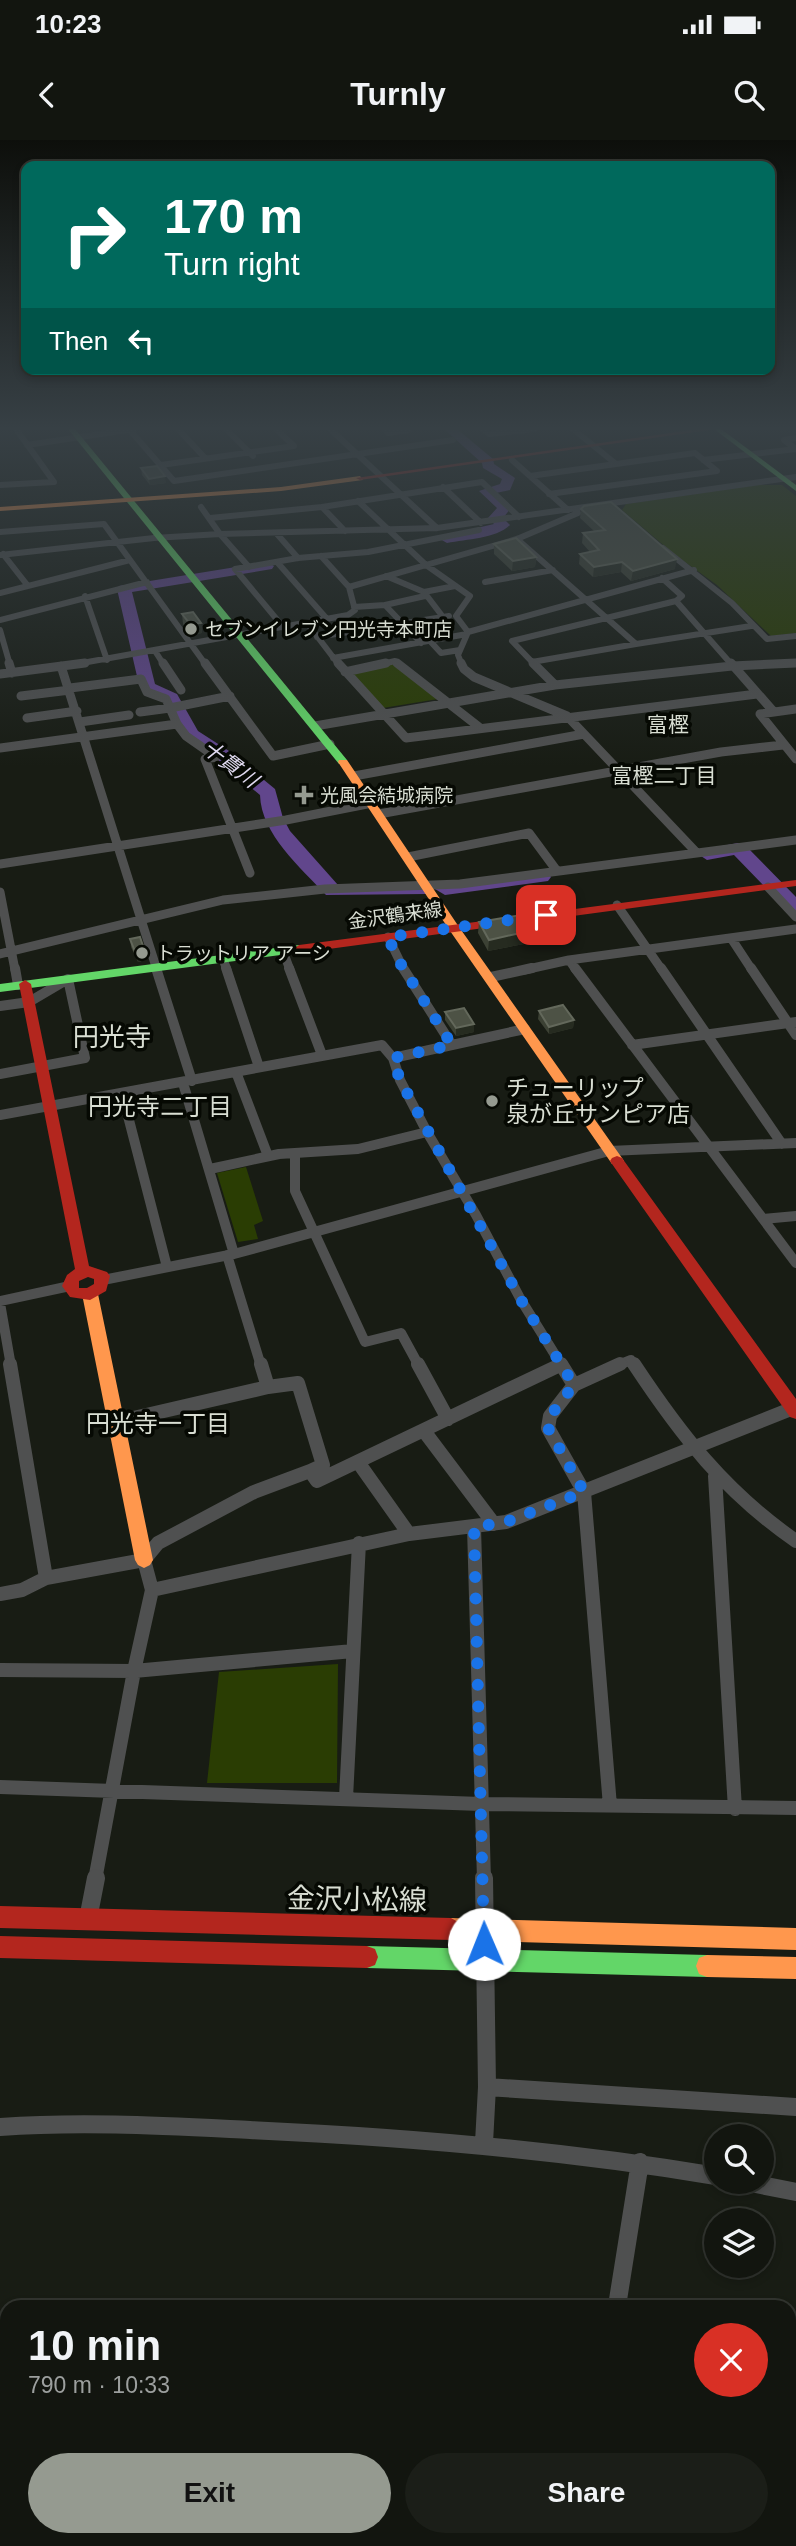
<!DOCTYPE html>
<meta charset="utf-8">
<style>
:root{--surface:#12150f;--page:#1b1e18;--text:#f1f3f6;--muted:#9c9f9e;--line:#31342f;--accent:#959a90}
body{margin:0;font-family:Arial,"Noto Sans JP",sans-serif;background:var(--page);color:var(--text);height:100vh;display:flex;flex-direction:column;font-size:26px;white-space:nowrap}
*{box-sizing:border-box;margin:0}
p{font-size:23px;color:var(--muted)}
.icon{flex:none;width:38px;height:38px;fill:none;stroke:currentColor;stroke-width:2;stroke-linecap:round;stroke-linejoin:round}
.map{position:relative;flex:1;overflow:hidden}
.panel{position:absolute;left:0px;top:2160px;width:796px;height:247px;display:flex;flex-direction:column;background:var(--surface);border-radius:21px 21px 0 0;box-shadow:0 4px 10px #0003,0 0 0 2px var(--line)}
.panel>*{flex:none}
.hud{position:absolute;left:21px;top:21px;width:754px;height:214px;border-radius:14px;box-shadow:0 4px 10px #0003,0 0 0 2px var(--line);background:#00695c;color:#fff;overflow:hidden}
.fabs{position:absolute;left:704px;top:1984px;display:grid;gap:14px}
.fabs a{display:grid;place-items:center;width:70px;height:70px;border-radius:50%;background:var(--surface);box-shadow:0 4px 10px #0003,0 0 0 2px var(--line);font-size:35px}
.pin{position:absolute;display:grid;place-items:center;width:60px;height:60px;color:#fff;margin:-30px;border-radius:14px;box-shadow:0 4px 10px #0006}
.me{position:absolute;width:77px;margin:-38px;rotate:359deg;stroke-linejoin:round;filter:drop-shadow(0 0 5px #0008)}
.turn{display:flex;align-items:center;gap:24px;height:147px;padding:0 28px;font-size:32px}
.turn .icon{width:91px;height:91px;stroke-width:2.5}
.turn b{display:block;font-size:49px;line-height:60px}
.then{display:flex;align-items:center;height:66px;padding:0 28px;background:#0003;gap:14px;font-size:26px}
.round{display:grid;place-items:center;flex:none;width:74px;height:74px;border-radius:37px;background:var(--page)}
.overview{display:flex;align-items:center;justify-content:space-between;height:119px;padding:0 28px}
h1{font-size:42px;font-weight:700;line-height:52px}
.cta{display:flex;gap:14px;margin-top:auto;padding:14px 28px}
.cta a{flex:1;height:80px;border-radius:42px;background:var(--accent);color:#111;font-size:28px;font-weight:700;line-height:80px;text-align:center}
.cta a+a{background:var(--page);color:var(--text)}
.status{display:flex;justify-content:space-between;align-items:center;height:49px;padding:0 35px;background:var(--surface);direction:ltr}
.status svg{height:19px;fill:currentColor}
header{display:flex;justify-content:space-between;align-items:center;height:91px;padding:0 28px;background:var(--surface);font-size:32px;font-weight:700}
.map>svg:first-child{display:block}
.green{fill:#2a3d03}
.lines{fill:none;stroke-linecap:round;stroke-linejoin:round}
.river{fill:#61468c;fill-rule:evenodd}
.street-far4{stroke:#4f5050;stroke-width:6}
.street-far3{stroke:#4f5050;stroke-width:9}
.street-far2{stroke:#4f5050;stroke-width:10}
.street-far1{stroke:#4f5050;stroke-width:14}
.street{stroke:#4f5050;stroke-width:18}
.fast{fill:#63d668;fill-rule:evenodd}
.slow{fill:#ff974d;fill-rule:evenodd}
.jam{fill:#b3261e;fill-rule:evenodd}
.wall{fill:#3c4134}
.shaded-wall{fill:#262b20}
.building{fill:#4d5245;stroke:#63685b;stroke-width:2}
.route{stroke:#1a73e8;stroke-width:12;stroke-dasharray:0 21.6}
.poi-dot{fill:#959a90;stroke:#060903;stroke-width:2.5}
.labels{text-anchor:middle;stroke-width:7;stroke-linejoin:round;paint-order:stroke}
.far-poi-label{font-size:19px;fill:#d9ded3;stroke:#060903;text-anchor:start}
.far-street-label{font-size:19px;fill:#d9ded3;stroke:#060903}
.far-quarter-label{font-size:21px;fill:#d9ded3;stroke:#060903}
.far-water-label{font-size:21px;font-style:italic;fill:#dfd9ef;stroke:#060903}
.far-neighbourhood-label{font-size:21px;fill:#d9ded3;stroke:#060903}
.poi-label{font-size:23px;fill:#d9ded3;stroke:#060903;text-anchor:start}
.neighbourhood-label{font-size:24px;fill:#d9ded3;stroke:#060903}
.quarter-label{font-size:26px;fill:#d9ded3;stroke:#060903}
.near-street-label{font-size:28px;fill:#d9ded3;stroke:#060903}
</style>
<div class="status"><b>10:23</b><svg viewBox="0 0 49 12"><path d="M0 12V9h3v3zM5 12V6h3v6zM10 12V3h3v9zM15 12V0h3v12zM26 1h20v11H26zM47 4h2v5h-2z"/></svg></div>
<header><svg class="icon" aria-label="back" viewBox="0 0 24 24"><path d="M15 5l-7 7 7 7"/></svg>Turnly<svg class="icon" aria-label="search" viewBox="0 0 24 24"><circle cx="10" cy="10" r="6"/><path d="M15 15l6 6"/></svg></header>
<div class="map">
<svg width="796" height="2406" viewBox="0 0 796 2406">
<rect width="100%" height="100%" fill="#181c14"/>
<path class="green" d="M757 345H782L796 356V493L771 496 717 445 674 414 622 370 626 364Z
M394 523 438 559 383 568 352 533Z
M246 1027 263 1081 254 1085 258 1099 238 1102 217 1033Z
M338 1524 337 1643H207L219 1532Z"/>
<g class="lines">
<path class="river" d="M444 289H457L493 319 494 324 515 338 510 350 496 353 511 368 503 378 510 385C495 399 467 399 447 403L440 399 442 396 494 384 488 378 497 368 479 351 500 344 502 339 483 328 482 323Z
M267 422 274 426 272 429 132 452 155 544 177 554 198 591 229 611 275 649 283 678 290 691 338 745 419 744 426 746 429 750 426 754 326 755C301 728 261 694 260 655L217 619 185 598 165 560 145 553 139 545 117 449 119 446Z
M738 703 745 705 796 757V774L789 772 734 715 707 720 698 714 700 710Z
M541 731 548 733 551 737 548 741 445 755 435 749 445 743Z"/>
<path class="street-far4" d="M129 289 174 341 453 300
M178 289 205 318
M226 289 253 316
M330 289 437 388
M384 289 388 293 409 290
M483 289 489 294 535 289
M796 298 784 300 796 309
M27 305 134 289
M512 320 568 370
M703 320 796 309
M161 325 294 306 276 289
M530 336 616 324
M0 345 54 342 16 289
M443 347 481 383
M549 354 717 331 695 313 616 324 573 289
M358 361 426 425 470 456 456 476 468 492
M201 367 220 394 437 388 796 337
M210 378 322 367
M345 391 322 367 482 342 519 377
M0 392 104 384 206 525
M277 394 298 418
M517 399 636 504 751 486
M663 408 732 463 767 499 796 496
M3 414 28 446
M0 415 154 398 220 394 249 427
M277 422 327 479
M386 436 424 452 443 477 449 476
M662 438 682 456 676 461 732 525
M485 442 553 430
M349 447 517 399 578 373
M424 452 455 446
M0 453 130 420
M85 456 107 520
M385 465 425 456
M354 467 385 465 421 503
M0 480 147 442
M307 483 339 525
M284 488 235 429 298 418 368 412 479 390
M0 490 10 525
M317 497 443 477
M430 501 441 513 460 510
M155 511 164 525
M333 518 467 494
M532 522 636 504
M71 525 348 475 355 470 349 447 321 416
M378 525 395 521 400 525
M462 525 458 515 468 492 694 430
M535 525 512 501 676 461
M780 525 796 523"/>
<path class="street-far3" d="M9 523 12 533
M163 523 181 550
M205 523 273 616 330 604
M338 523 406 598 757 554
M397 523 479 587
M461 523 464 529 474 537 567 576 696 712
M533 523 555 545
M731 523 773 571
M61 526 157 830
M345 532 386 523
M0 534 85 523
M70 548 141 539 147 552 166 559 170 568 140 572
M21 556 70 550
M796 569 760 574 796 619
M27 578 77 571
M80 582 129 575
M177 584 186 596 216 617 205 619 250 733
M315 586 555 545 732 526 796 523
M0 608 177 584 170 568 230 556
M354 636 584 594
M379 674 721 612 783 605
M408 717 529 693 557 731
M0 724 286 680 372 663
M768 747 796 777
M0 752 15 830
M617 765 662 830
M388 797 404 830
M731 798 752 830
M283 811 290 830
M0 814 223 760 325 749 460 744 796 700
M223 819 227 830
M569 820 576 830
M524 830 569 820 796 789"/>
<path class="street-far2" d="M15 828 18 845
M156 828 192 941
M226 828 259 927
M289 828 322 915
M575 828 796 1123
M661 828 782 1004
M751 828 796 895
M491 837 532 828
M0 866 29 862 68 839 85 918 0 934
M452 905 525 889
M632 905 796 882
M393 918 452 905 403 828
M236 932 268 1016
M183 943 234 1114
M122 953 167 1127
M0 975 382 905 393 918 400 940 427 992 476 1075 521 1160 562 1226
M295 1013V1051L365 1202 401 1193 419 1226
M210 1029 279 1014 358 1009 427 992
M763 1079 796 1076
M227 1115 261 1226
M103 1140 234 1114 609 1011 796 1003
M0 1161 70 1146
M0 1163 11 1226
M616 1226 631 1220 635 1226"/>
<path class="street-far1" d="M261 1224 268 1247 298 1243 323 1325 310 1331
M418 1224 448 1279
M561 1224 574 1245 620 1224
M634 1224C681 1295 725 1352 796 1401
M574 1245 550 1276 548 1288 584 1352 610 1666
M116 1282 268 1247
M424 1291 494 1384
M358 1322 409 1394
M715 1336 735 1669
M474 1387 484 1740
M144 1420 152 1450
M46 1438 144 1420 158 1403 254 1352 310 1331 317 1341 560 1225
M0 1454 22 1450 46 1438 10 1224
M0 1530 134 1531 152 1450 409 1394 506 1382 796 1267
M0 1647 481 1664 796 1668
M346 1658 359 1403
M95 1740 134 1531 353 1511"/>
<path class="street" d="M484 1738 487 1947 484 2003
M88 1779 96 1738
M487 1947 796 1967
M0 1987C83 1981 167 1986 250 1990 407 1997 561 2010 716 2036
M746 2042 796 2052
M617 2166 640 2022
M0 2267 7 2270
M0 2395 17 2406
M333 2399 349 2406
M568 2406 569 2399"/>
<path class="fast" d="M68 289H75L347 620V624H339Z
M714 289H721L796 345V351Z
M299 805 303 806V812L0 852V844Z
M367 1806 707 1815 715 1818 718 1826 715 1834 707 1837 367 1828 359 1825 356 1817 359 1809Z"/>
<path class="slow" d="M360 336 363 340 281 351 0 371V367L281 347Z
M339 620H347L459 787 622 1018 624 1021 622 1024H612L448 788 338 622Z
M90 1148 98 1154 153 1420 150 1425 144 1428 138 1425 135 1420 82 1154Z
M451 1778 796 1788V1810L451 1800 444 1796 440 1789 444 1782Z
M707 1815 796 1817V1839L707 1837 699 1834 696 1826 699 1818Z"/>
<path class="jam" d="M698 289H716L360 340 356 338Z
M796 740V746L299 813 293 809 299 805Z
M25 840 31 844 89 1126 107 1132 110 1136 106 1151 90 1160 70 1157 62 1146 67 1135 75 1129 19 844ZM88 1137 94 1139V1144L87 1148H79V1141Z
M617 1016 622 1018 796 1259V1279L790 1277 612 1024 610 1021 612 1018Z
M0 1766 451 1778 458 1782 462 1789 458 1796 451 1800 0 1788Z
M0 1796 367 1806 375 1809 378 1817 375 1825 367 1828 0 1818Z"/>
</g>
<path class="wall" d="M141 328 166 343 150 345 142 335Z
M581 369 675 429 631 441 621 432 593 437 579 424 580 414 590 412 582 403 583 393 594 391 580 378Z
M494 404 536 417 535 427 512 431 494 414Z
M182 474 201 483 202 493 191 495 183 484Z
M479 782 529 789 528 801H525L524 804 488 811 478 793Z
M130 799 146 820 138 822 131 807Z
M539 871 574 880 573 888 549 894 538 879Z
M445 872 474 892 456 896 445 880Z"/>
<path class="shaded-wall" d="M165 336 166 343 150 345 149 339Z
M536 417 535 427 512 431 513 421Z
M677 419 675 429 631 441 633 431Z
M622 422 621 432 593 437 594 427Z
M201 483 202 493 191 495 190 484Z
M529 789 528 801H525L524 804 488 811 489 800Z
M145 812 146 820 138 822 136 814Z
M574 880 573 888 549 894V887Z
M474 884V892L456 896V888Z"/>
<path class="building" d="M157 326 165 336 149 339 141 328Z
M611 362 677 419 633 431 622 422 594 427 580 414 599 410 583 393 605 390 581 369 584 366Z
M516 398 536 417 513 421 494 404Z
M193 472 201 483 190 484 182 474Z
M521 775 529 789 524 790 525 792 489 800 479 782Z
M140 797 145 812 136 814 130 799Z
M563 865 574 880 549 887 539 871Z
M464 868 474 884 456 888 445 872Z"/>
<linearGradient id="sky" x2="0" y2="1"><stop stop-color="#0d0f0b"/><stop offset="0.46" stop-color="#374045"/><stop offset="1" stop-color="#374045" stop-opacity="0"/></linearGradient>
<rect width="796" height="626" fill="url(#sky)"/>
<g class="lines">
<path class="route" d="M484 1804 474 1387 506 1382 584 1352 548 1288 550 1276 574 1245 521 1160 400 940 393 918 452 905 397 818 388 797 546 775"/>
</g>
<g class="poi-dot">
<circle cx="191" cy="489" r="7"/>
<path d="M300.5 644.5h7v7h7v7h-7v7h-7v-7h-7v-7h7z"/>
<circle cx="142" cy="813" r="7"/>
<circle cx="492" cy="961" r="7"/>
</g>
<g class="labels">
<g class="far-poi-label">
<text x="205" y="496">セブンイレブン円光寺本町店</text>
<text x="320" y="662">光風会結城病院</text>
<text x="156" y="820">トラットリア アーシ</text>
</g>
<g class="far-street-label">
<text transform="translate(395 775) rotate(-8)" y="7">金沢鶴来線</text>
</g>
<g class="far-quarter-label">
<text x="668" y="592">富樫</text>
</g>
<g class="far-water-label">
<text transform="translate(230 624) rotate(37)" y="7">十貫川</text>
</g>
<g class="far-neighbourhood-label">
<text x="664" y="643">富樫二丁目</text>
</g>
<g class="poi-label">
<text x="506" y="956">チューリップ<tspan x="506" dy="26">泉が丘サンピア店</tspan></text>
</g>
<g class="neighbourhood-label">
<text x="160" y="975">円光寺二丁目</text>
<text x="158" y="1292">円光寺一丁目</text>
</g>
<g class="quarter-label">
<text x="112" y="906">円光寺</text>
</g>
<g class="near-street-label">
<text transform="translate(357 1759) rotate(1)" y="10">金沢小松線</text>
</g>
</g>
</svg>
<div class="fabs">
<a><svg class="icon" aria-label="search" viewBox="0 0 24 24"><circle cx="10" cy="10" r="6"/><path d="M15 15l6 6"/></svg></a>
<a><svg class="icon" aria-label="layers" viewBox="0 0 24 24"><path d="M12 4l9 5-9 5-9-5zM3 14l9 5 9-5"/></svg></a>
</div>
<div class="pin" style="left:546px;top:775px;background:#d93025"><svg class="icon" aria-label="arrive" viewBox="0 0 24 24"><path d="M6 21V4h12l-3 4 3 4H6"/></svg></div>
<svg class="me" style="left:484px;top:1804px" viewBox="-20 -20 40 40"><circle r="19" fill="#fff"/><path d="M0-13L10 11 0 6-10 11z" fill="#1a73e8"/></svg>
<div class="hud">
<div class="turn"><svg class="icon" aria-label="right" viewBox="0 0 24 24"><path d="M7 20v-9h11M14 6l5 5-5 5"/></svg><div><b>170 m</b>Turn right</div></div>
<div class="then">Then<svg class="icon" aria-label="left" viewBox="0 0 24 24"><path d="M17 20v-9H6M10 6l-5 5 5 5"/></svg></div>
</div>
<section class="panel">
<div class="overview"><div><h1>10 min</h1><p>790 m · 10:33</p></div><a class="round" style="background:#d93025;color:#fff"><svg class="icon" aria-label="close" viewBox="0 0 24 24"><path d="M6 6l12 12M18 6L6 18"/></svg></a></div>
<div class="cta"><a>Exit</a><a>Share</a></div>
</section>
</div>
